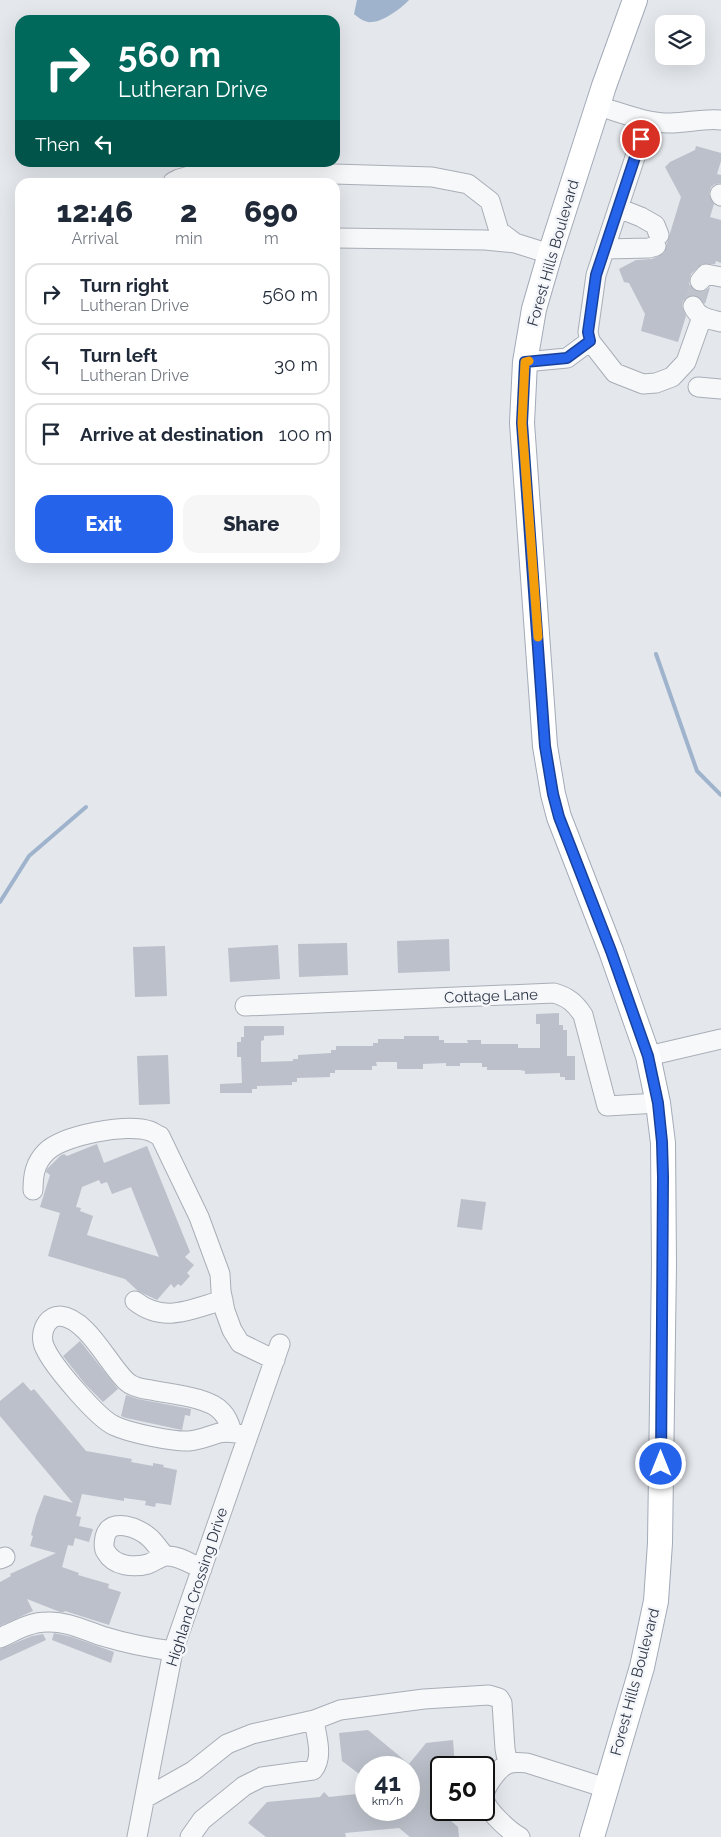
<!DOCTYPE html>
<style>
:root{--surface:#fff;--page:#f6f6f7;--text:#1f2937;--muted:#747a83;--line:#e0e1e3;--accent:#2563eb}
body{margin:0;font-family:Raleway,sans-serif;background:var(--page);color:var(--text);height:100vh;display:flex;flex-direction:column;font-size:19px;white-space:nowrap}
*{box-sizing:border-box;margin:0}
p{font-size:16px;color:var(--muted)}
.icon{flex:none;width:28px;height:28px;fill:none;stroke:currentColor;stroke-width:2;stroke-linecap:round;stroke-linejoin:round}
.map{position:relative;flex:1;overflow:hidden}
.side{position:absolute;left:15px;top:178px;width:325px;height:385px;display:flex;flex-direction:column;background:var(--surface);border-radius:15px;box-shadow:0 5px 20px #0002}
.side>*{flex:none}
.banner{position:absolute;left:15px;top:15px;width:325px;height:152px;border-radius:15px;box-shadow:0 5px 20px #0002;background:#00695c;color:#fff;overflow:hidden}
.controls{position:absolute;left:655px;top:15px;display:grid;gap:10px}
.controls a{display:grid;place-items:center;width:50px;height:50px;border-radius:10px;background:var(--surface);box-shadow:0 5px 20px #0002;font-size:25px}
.speed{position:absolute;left:355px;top:1756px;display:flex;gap:10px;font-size:25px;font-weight:700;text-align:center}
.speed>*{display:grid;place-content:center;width:65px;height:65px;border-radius:50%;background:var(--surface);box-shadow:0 5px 20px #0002;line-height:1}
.speed small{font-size:12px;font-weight:400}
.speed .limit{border:2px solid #111;border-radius:8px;background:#fff;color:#111}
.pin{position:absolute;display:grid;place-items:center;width:42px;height:42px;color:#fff;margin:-21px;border:2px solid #fff;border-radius:50%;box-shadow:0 1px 5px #0007}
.me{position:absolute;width:55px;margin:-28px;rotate:0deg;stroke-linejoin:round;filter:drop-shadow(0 0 4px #0008)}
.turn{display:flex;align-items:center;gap:18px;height:105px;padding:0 20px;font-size:22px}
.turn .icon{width:65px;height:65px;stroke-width:2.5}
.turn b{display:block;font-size:35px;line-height:42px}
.then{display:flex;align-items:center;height:48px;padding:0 20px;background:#0003;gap:10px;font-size:19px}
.eta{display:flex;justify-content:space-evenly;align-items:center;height:85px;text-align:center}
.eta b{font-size:30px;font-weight:800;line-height:35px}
.cta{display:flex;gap:10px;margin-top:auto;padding:10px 20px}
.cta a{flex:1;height:58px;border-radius:15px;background:var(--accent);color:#fff;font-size:20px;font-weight:800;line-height:58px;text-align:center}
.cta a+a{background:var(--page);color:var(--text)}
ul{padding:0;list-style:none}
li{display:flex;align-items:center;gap:15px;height:62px;margin:0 10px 8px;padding:0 10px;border:2px solid var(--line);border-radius:15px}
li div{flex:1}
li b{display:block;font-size:19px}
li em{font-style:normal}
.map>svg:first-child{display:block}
.water{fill:#9fb4cc}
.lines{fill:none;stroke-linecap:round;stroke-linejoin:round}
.stream{stroke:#9fb4cc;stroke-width:4}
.building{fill:#bbc0ca;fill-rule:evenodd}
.minor-tunnel{stroke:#bfc3cb;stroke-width:19;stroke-dasharray:19 9;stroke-linecap:butt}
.minor-casing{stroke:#a9aeb7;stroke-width:21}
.major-casing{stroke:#a3abb8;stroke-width:26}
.minor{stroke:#f7f8fa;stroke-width:19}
.major{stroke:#fff;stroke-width:24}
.route-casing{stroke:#184099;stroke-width:12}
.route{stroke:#2563eb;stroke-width:9}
.slow{stroke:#f59e0b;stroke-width:9}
.labels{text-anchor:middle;stroke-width:5;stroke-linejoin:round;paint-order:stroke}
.street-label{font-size:15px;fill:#2b3445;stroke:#f4f6f9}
</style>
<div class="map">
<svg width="721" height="1837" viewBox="0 0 721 1837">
<rect width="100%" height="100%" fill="#e4e7ec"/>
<path class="water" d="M357 0H409C402 8 382 22 372 22 365 23 359 18 354 14Z"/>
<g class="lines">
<path class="stream" d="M656 654 697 771 721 795
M0 902 29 856 86 807"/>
</g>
<path class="building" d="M696 146 721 153V161L717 174 721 175V183L715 184 711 187 709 194 714 204 710 217 721 220V263L716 261 715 264H702L691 274 689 284 693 290 703 292 710 287 705 304 699 297 694 295 687 296 683 301 682 306 686 316 678 342 641 331 645 314 629 283 624 282 619 269 636 260 652 259 664 253 681 197 665 167 670 162 695 150Z
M449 939 450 971 398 973 397 941Z
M347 943 348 975 299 977 298 944Z
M278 945 280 979 230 982 228 948Z
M165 946 167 996 135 997 133 947Z
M559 1013V1025H563V1030H567V1056H575V1080H565V1077H560V1073L525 1074V1071L520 1070H487V1067H482V1063H460V1066H446V1063L423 1064V1069H397V1062H376L377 1066H372V1070H335V1073H330V1077L297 1078V1082H292V1085L257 1086V1089H252V1093H220V1084L242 1083 241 1057H237V1042H241V1037H244V1026H284V1035L264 1036V1040L261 1041V1062L293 1061V1059H298V1055L331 1053V1050H336V1046H373V1043H378V1039H404V1036H439V1040H444V1043H468L467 1040H481V1044H518V1048H540V1024H536V1014Z
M168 1055 170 1104 139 1105 137 1056Z
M97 1144 104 1163 147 1146 190 1252 185 1257 194 1265 187 1273 190 1276 181 1286 178 1284 174 1288 171 1284 157 1300 138 1291 125 1279 48 1256 60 1213 40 1207 50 1175 46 1172 47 1169 60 1156 64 1154 67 1156ZM99 1180 101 1184 107 1182 112 1194 131 1187 159 1257 87 1235 93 1216 80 1211 81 1208 76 1207 82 1187Z
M461 1199 486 1202 482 1230 457 1227Z
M80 1341 118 1389 103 1402 85 1384 63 1356Z
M23 1382 31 1391 34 1389 86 1451 132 1459 131 1462 153 1466V1463L164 1465 163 1467 177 1470 171 1505 156 1503 155 1507 145 1505 146 1501 124 1498V1501L82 1494 76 1516 81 1517 79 1526 93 1529 89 1542 75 1538 73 1546 68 1545 62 1567 79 1573 78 1575 109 1584 108 1588 121 1592 109 1625 65 1611 64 1612H60L27 1599 33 1611 0 1626V1582L11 1576 10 1574 56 1553 30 1546 33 1536 31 1535 36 1516 44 1495 73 1503 0 1416V1401Z
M126 1395 138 1399 191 1409 190 1416 185 1415 182 1430 126 1418 121 1416Z
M54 1633 72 1637 114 1652 111 1663 52 1640Z
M43 1634 46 1640 0 1661V1649L32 1636Z
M368 1730 409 1764 426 1743 453 1740 455 1768H441V1784L435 1792 437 1809 458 1827 459 1837H410L399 1828 345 1833 346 1837H266L248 1823 267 1802 320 1797 324 1792 329 1797 366 1793V1810H409V1768H366V1779L342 1761 339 1733Z"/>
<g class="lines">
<path class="minor-tunnel" d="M693 306 700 281"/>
<defs>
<path id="minor" d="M598 106C622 113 645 123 670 123 687 123 704 118 721 120
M647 121 596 275 588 332 590 341 615 373 643 384 656 383 672 377 686 362 702 317
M173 182 179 179 200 173 334 174 432 177 468 184 490 201 499 231 515 243
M720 194 721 196
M618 208 641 217 655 225 659 235
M335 238 485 240 515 243 550 254
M605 249 649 248 656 246
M700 281 706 274 721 277
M693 306C698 318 709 319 721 322
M525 362 567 358 590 341
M698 387 721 389
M245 1006 554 993C568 997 575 1003 583 1015L607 1106 658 1103
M648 1056 721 1039
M33 1190C33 1175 35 1163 46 1152 63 1135 127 1123 150 1131 153 1132 157 1135 160 1136L199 1217 220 1274 221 1291 225 1311 232 1330 240 1343 275 1360
M135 1301C164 1324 191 1309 223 1300
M232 1432C230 1425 227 1417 222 1412 210 1397 169 1394 151 1390 142 1389 132 1387 126 1381 108 1364 87 1318 60 1316 55 1316 50 1319 47 1323 42 1330 41 1340 45 1348 53 1366 98 1419 115 1426 130 1433 174 1442 189 1441 200 1440 209 1436 219 1433 229 1431 238 1433 248 1436
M165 1556C160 1550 155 1543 150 1538 139 1528 110 1516 105 1537 104 1542 103 1548 106 1552 114 1566 133 1568 148 1564 154 1562 159 1557 166 1556 178 1555 191 1564 202 1569
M0 1559 5 1557
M0 1638C15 1631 30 1622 47 1622 66 1621 84 1630 102 1636 125 1643 149 1648 173 1651
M145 1798 193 1771 227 1744 252 1734 314 1720 340 1710 424 1699 489 1695 499 1698 502 1703 505 1749 508 1764
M137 1837 173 1651 280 1344
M190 1837 202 1820 244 1786 262 1777 313 1770C324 1757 316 1735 314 1720
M520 1837C509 1831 486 1810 484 1798 483 1788 499 1767 508 1764 514 1761 520 1763 527 1763L606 1788"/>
<path id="major" d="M592 1837 642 1667 656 1601 660 1543 664 1264 663 1143 658 1103 648 1056 611 951 559 817 553 794 545 746 522 423 525 362 534 309 550 254 604 86 635 0"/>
</defs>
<use href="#minor" class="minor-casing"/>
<use href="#major" class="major-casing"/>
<use href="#minor" class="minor"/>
<use href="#major" class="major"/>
</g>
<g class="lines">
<defs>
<path id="route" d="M641 139 596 275 588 332 590 341 567 358 525 362 522 423 545 746 553 794 559 817 611 951 648 1056 658 1103 662 1142 663 1177 661 1464"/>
</defs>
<use href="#route" class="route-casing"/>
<use href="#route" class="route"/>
<path class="slow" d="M529 361 525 362 522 423 538 637"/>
</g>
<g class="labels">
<g class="street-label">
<text transform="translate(553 253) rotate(-74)" y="5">Forest Hills Boulevard</text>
<text transform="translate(491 996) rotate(-2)" y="5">Cottage Lane</text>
<text transform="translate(197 1587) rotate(-72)" y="5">Highland Crossing Drive</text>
<text transform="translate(635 1682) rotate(-75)" y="5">Forest Hills Boulevard</text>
</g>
</g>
</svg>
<div class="controls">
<a><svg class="icon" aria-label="layers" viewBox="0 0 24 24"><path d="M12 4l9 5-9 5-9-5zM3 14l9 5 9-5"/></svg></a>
</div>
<div class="speed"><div>41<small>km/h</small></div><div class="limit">50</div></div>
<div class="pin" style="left:641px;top:139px;background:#d93025"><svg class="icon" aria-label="arrive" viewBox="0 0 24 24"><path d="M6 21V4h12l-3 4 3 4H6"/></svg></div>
<svg class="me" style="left:661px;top:1464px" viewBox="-20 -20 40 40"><circle r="17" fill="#2563eb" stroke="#fff" stroke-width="3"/><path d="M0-11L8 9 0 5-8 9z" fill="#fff"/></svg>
<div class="banner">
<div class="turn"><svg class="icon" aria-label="right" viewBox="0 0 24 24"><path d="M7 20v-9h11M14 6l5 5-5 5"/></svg><div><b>560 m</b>Lutheran Drive</div></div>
<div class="then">Then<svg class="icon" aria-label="left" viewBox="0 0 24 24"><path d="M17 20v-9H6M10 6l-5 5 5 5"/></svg></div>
</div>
<section class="side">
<div class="eta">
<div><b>12:46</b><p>Arrival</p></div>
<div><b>2</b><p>min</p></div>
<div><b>690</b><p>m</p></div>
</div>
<ul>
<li><svg class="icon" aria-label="right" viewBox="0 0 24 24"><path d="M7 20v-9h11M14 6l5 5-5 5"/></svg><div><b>Turn right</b><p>Lutheran Drive</p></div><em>560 m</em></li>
<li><svg class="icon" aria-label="left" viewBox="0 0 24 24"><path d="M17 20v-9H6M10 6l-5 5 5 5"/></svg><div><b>Turn left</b><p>Lutheran Drive</p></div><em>30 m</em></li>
<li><svg class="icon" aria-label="arrive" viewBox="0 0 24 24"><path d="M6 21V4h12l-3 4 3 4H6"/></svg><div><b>Arrive at destination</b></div><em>100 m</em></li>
</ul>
<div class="cta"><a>Exit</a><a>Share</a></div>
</section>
</div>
